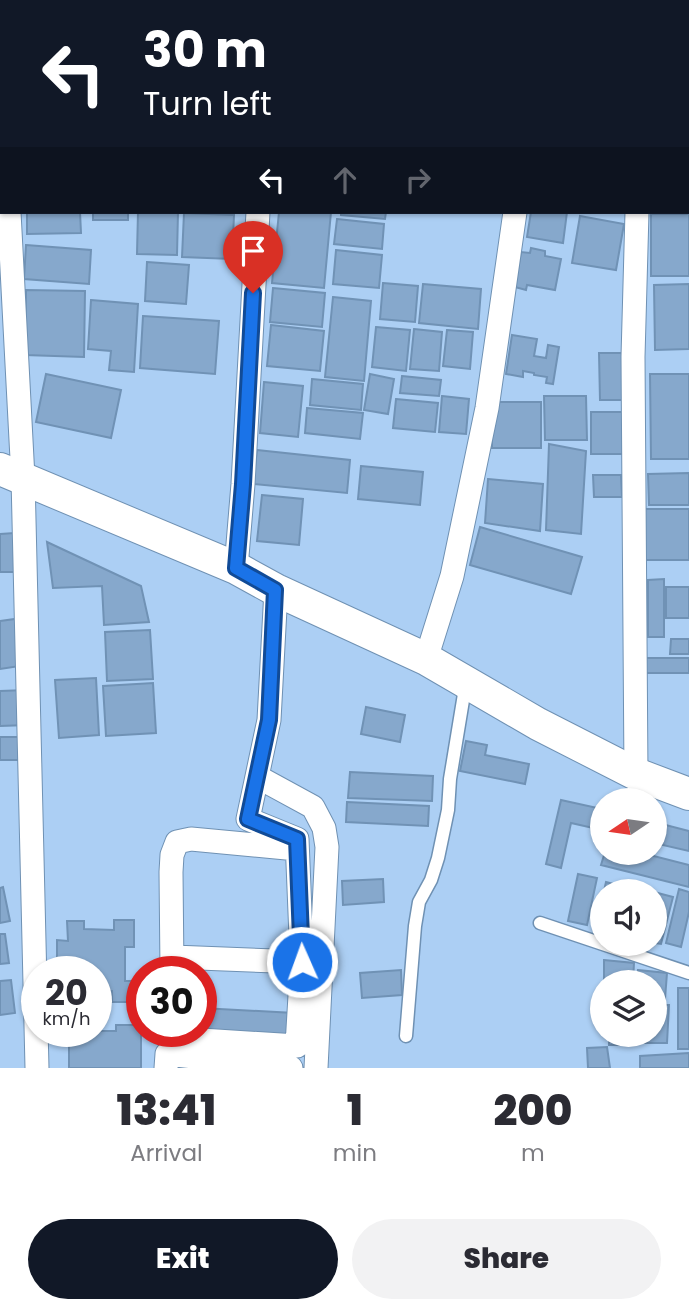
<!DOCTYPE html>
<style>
:root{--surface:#fff;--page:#f2f2f3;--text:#2b2b33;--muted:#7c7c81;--accent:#111827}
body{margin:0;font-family:Poppins,sans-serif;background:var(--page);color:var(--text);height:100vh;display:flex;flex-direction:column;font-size:26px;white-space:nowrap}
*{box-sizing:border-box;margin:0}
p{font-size:23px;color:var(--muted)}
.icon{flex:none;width:38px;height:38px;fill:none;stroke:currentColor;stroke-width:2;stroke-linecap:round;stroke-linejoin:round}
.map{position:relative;height:1068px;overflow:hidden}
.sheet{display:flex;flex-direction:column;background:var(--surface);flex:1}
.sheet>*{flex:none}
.banner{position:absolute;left:0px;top:0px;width:690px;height:214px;box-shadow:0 2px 5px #0004;background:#111827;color:#fff;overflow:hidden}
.needle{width:46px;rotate:257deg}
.tools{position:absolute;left:590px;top:788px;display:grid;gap:14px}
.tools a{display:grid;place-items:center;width:77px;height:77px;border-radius:50%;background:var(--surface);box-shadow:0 2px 5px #0004;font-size:35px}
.speed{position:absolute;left:21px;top:956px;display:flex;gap:14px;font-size:35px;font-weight:700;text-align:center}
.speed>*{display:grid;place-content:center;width:91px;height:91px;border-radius:50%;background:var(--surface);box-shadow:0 2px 5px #0004;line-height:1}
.speed small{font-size:18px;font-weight:400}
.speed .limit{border:10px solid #d22;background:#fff;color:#111}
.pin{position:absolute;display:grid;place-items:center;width:60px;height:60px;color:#fff;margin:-72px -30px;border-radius:50% 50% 50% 0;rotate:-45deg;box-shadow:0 0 7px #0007}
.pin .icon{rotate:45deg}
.me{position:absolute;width:77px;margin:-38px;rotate:358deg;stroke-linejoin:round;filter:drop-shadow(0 0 5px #0008)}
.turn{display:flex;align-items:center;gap:24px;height:147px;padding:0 28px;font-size:32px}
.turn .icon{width:91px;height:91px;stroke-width:2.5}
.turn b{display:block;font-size:49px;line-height:60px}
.lanes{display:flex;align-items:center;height:66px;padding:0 28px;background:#0003;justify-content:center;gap:35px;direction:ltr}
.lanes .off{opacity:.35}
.eta{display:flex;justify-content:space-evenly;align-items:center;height:119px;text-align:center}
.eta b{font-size:42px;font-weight:800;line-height:49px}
.action{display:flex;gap:14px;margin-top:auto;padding:14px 28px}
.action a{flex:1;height:80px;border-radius:42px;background:var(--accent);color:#fff;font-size:28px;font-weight:800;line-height:80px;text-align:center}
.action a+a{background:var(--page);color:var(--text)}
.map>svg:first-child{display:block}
.building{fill:#86a8cc;stroke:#7092b5;stroke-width:2}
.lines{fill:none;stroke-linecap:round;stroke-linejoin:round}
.lane-casing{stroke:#6f91b3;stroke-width:15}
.street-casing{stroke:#6f91b3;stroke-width:25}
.secondary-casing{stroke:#6f91b3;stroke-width:34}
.lane{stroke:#fff;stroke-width:12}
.street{stroke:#fff;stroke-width:23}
.secondary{stroke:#fff;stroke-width:32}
.route-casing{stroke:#114b97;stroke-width:18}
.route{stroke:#1a73e8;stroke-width:12}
</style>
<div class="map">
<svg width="689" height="1068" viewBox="0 0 689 1068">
<rect width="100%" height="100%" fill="#accff4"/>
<path class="building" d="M10 0H102V2H10Z
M284 0H335L284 2Z
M467 0H530L467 2Z
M569 0H601L568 2Z
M611 0H639L611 2Z
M662 0H689V18L688 2H661Z
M688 66H689V106H688Z
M27 212H80L81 233 27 234Z
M93 212H128V220H93Z
M138 212H178L177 255 137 254Z
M279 212H331L324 288 272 283Z
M341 212H386L385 219 341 215Z
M531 212H567L563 243 527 237Z
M184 213 234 215 232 259 182 257Z
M651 214H689V276H651Z
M580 216 624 224 616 270 572 263Z
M337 219 384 224 382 249 334 244Z
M26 245 91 250 89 284 24 279Z
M531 248 545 251V256L561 259 555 290 527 285 526 290 515 287 521 252 530 253Z
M336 250 382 255 379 288 333 284Z
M147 262 189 265 186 304 145 301Z
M383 283 418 286 415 322 380 319Z
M423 284 481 289 478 329 419 323Z
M689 284V349L655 350 654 285Z
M273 288 325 293 322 327 270 322Z
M26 290 85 291 84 357 25 355Z
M333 297 371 301 364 381 325 377Z
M91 300 138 304 134 372 109 370 111 351 88 349Z
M143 316 219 321 215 374 140 368Z
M271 325 324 331 320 371 267 366Z
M376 327 410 330 406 371 372 367Z
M414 329 442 332 439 371 410 369Z
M447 330 473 332 470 369 443 366Z
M512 335 537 339 534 356 546 358 548 345 559 347 553 384 546 383 547 377 534 375V373L523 371V377L506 374Z
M599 353H622V400H600Z
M46 374 121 390 111 438 36 422Z
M370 374 394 379 388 414 364 410Z
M650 374H689V459H651Z
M402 376 441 380 439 396 400 393Z
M312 379 363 384 361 410 310 405Z
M264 382 303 386 298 437 260 433Z
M442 396 469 399 466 434 439 432Z
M544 396H586L587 440H545Z
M396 399 438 403 435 432 393 428Z
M492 402H541V448H492Z
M307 408 363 413 360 439 305 433Z
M591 412H623V454H591Z
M549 444 586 451 581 534 546 530Z
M257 450 350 460 347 493 253 484Z
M361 466 423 472 420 505 358 499Z
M689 473V505H649L648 474Z
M593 475H621L622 497H594Z
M488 479 543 484 540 531 485 523Z
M262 495 303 499 299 545 257 541Z
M640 509H689V560H640Z
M480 527 582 557 571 594 470 565Z
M14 533V572H0V534Z
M47 542 141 586 149 622 104 625 102 586 53 588Z
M664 579V637H648V580Z
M666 587H689V618H666Z
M15 619 20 666 0 669V621Z
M150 630 153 679 107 681 105 632Z
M671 639H689V654H670Z
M646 658H689V673H646Z
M96 678 99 735 59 738 55 680Z
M153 683 156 733 106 736 103 686Z
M26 690 27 725 0 726V691Z
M366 707 405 715 400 742 361 734Z
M0 737H28L29 760H0Z
M466 741 487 745 485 755 529 764 525 784 460 771Z
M350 772 433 776 432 801 348 798Z
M561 800 602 809V830L571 823 561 868 546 864Z
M347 802 429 806 428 826 346 822Z
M654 822 689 831V851L654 843Z
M605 852H638L689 865V887L601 865Z
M578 874 597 878 587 925 568 921Z
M383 879 384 902 343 905 342 881Z
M606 882 621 886 620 891H604Z
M626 885 648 891H624Z
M3 887 10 921 0 923V888Z
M679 889 689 892V912L681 947 666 943Z
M654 892 673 897 661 944 654 943Z
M602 900V934L594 932Z
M114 920H134V947H125V981H134V1002H112V991H96V971H57V940L68 941 67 921H84V929L114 930Z
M0 934H5L9 963 0 964Z
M604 960 634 963 633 982H604Z
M401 970 402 995 362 998 360 973Z
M638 970 667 973 665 999 654 998V982H638Z
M11 980 15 1013 0 1015V981Z
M678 988H689V1049H678Z
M654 1005H669L667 1043H639V1034H654Z
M201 1008 294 1013 295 1035 201 1031Z
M116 1025H141V1068H69V1031H116Z
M609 1034H635V1045H609Z
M607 1047 610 1068H588L587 1048Z
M689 1053V1068H640V1056Z"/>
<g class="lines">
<defs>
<path id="lane" d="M540 923 689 973
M406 1036 415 926 419 902 431 880 438 858 448 810 450 779 466 682"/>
<path id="street" d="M269 2V0
M547 2V0
M657 2 658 0
M0 20 2 56
M688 196H689
M9 212 23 478 37 1068
M236 568 243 484 258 212
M426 659 452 576 487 408 515 212
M636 774 633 357 637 212
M258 777 313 807 324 828 327 847 316 1068
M173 957 302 962
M172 971 171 872 172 855 177 842 191 839 297 849
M170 1031V1038L297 1046 302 962 297 839 248 819 269 720 276 590
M166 1068 167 1054 291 1068"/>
<path id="secondary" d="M0 469 236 568 276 590 426 659 538 724 636 774 689 794"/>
</defs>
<use href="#lane" class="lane-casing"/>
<use href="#street" class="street-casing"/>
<use href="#secondary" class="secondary-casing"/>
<use href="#lane" class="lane"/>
<use href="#street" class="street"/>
<use href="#secondary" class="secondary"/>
</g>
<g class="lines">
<defs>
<path id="route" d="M253 293 243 484 236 568 275 590 269 720 248 819 297 839 302 962"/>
</defs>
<use href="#route" class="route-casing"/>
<use href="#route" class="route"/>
</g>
</svg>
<div class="tools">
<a><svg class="needle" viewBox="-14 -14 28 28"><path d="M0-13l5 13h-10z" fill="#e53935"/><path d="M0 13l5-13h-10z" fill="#7c7c81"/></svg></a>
<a><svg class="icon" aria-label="sound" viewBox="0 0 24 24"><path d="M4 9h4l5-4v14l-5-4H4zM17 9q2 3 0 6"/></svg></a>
<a><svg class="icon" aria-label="layers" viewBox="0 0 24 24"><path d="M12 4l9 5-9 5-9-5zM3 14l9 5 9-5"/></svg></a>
</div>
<div class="speed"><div>20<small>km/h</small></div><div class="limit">30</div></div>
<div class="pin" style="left:253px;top:293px;background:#d93025"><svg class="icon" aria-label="arrive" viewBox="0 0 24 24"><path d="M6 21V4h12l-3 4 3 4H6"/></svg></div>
<svg class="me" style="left:302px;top:962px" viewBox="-20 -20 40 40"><circle r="17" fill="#1a73e8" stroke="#fff" stroke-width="3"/><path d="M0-11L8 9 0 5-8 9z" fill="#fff"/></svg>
<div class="banner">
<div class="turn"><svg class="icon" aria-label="left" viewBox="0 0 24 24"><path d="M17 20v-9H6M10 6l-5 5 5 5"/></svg><div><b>30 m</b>Turn left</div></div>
<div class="lanes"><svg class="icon" aria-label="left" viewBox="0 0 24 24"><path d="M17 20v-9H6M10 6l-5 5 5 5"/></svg><svg class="icon off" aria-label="ahead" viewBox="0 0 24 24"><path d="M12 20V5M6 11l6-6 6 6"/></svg><svg class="icon off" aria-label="right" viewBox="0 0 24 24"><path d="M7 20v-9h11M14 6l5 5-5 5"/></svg></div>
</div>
</div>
<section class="sheet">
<div class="eta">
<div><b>13:41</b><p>Arrival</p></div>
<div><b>1</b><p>min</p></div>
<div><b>200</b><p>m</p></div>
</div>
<div class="action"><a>Exit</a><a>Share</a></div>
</section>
